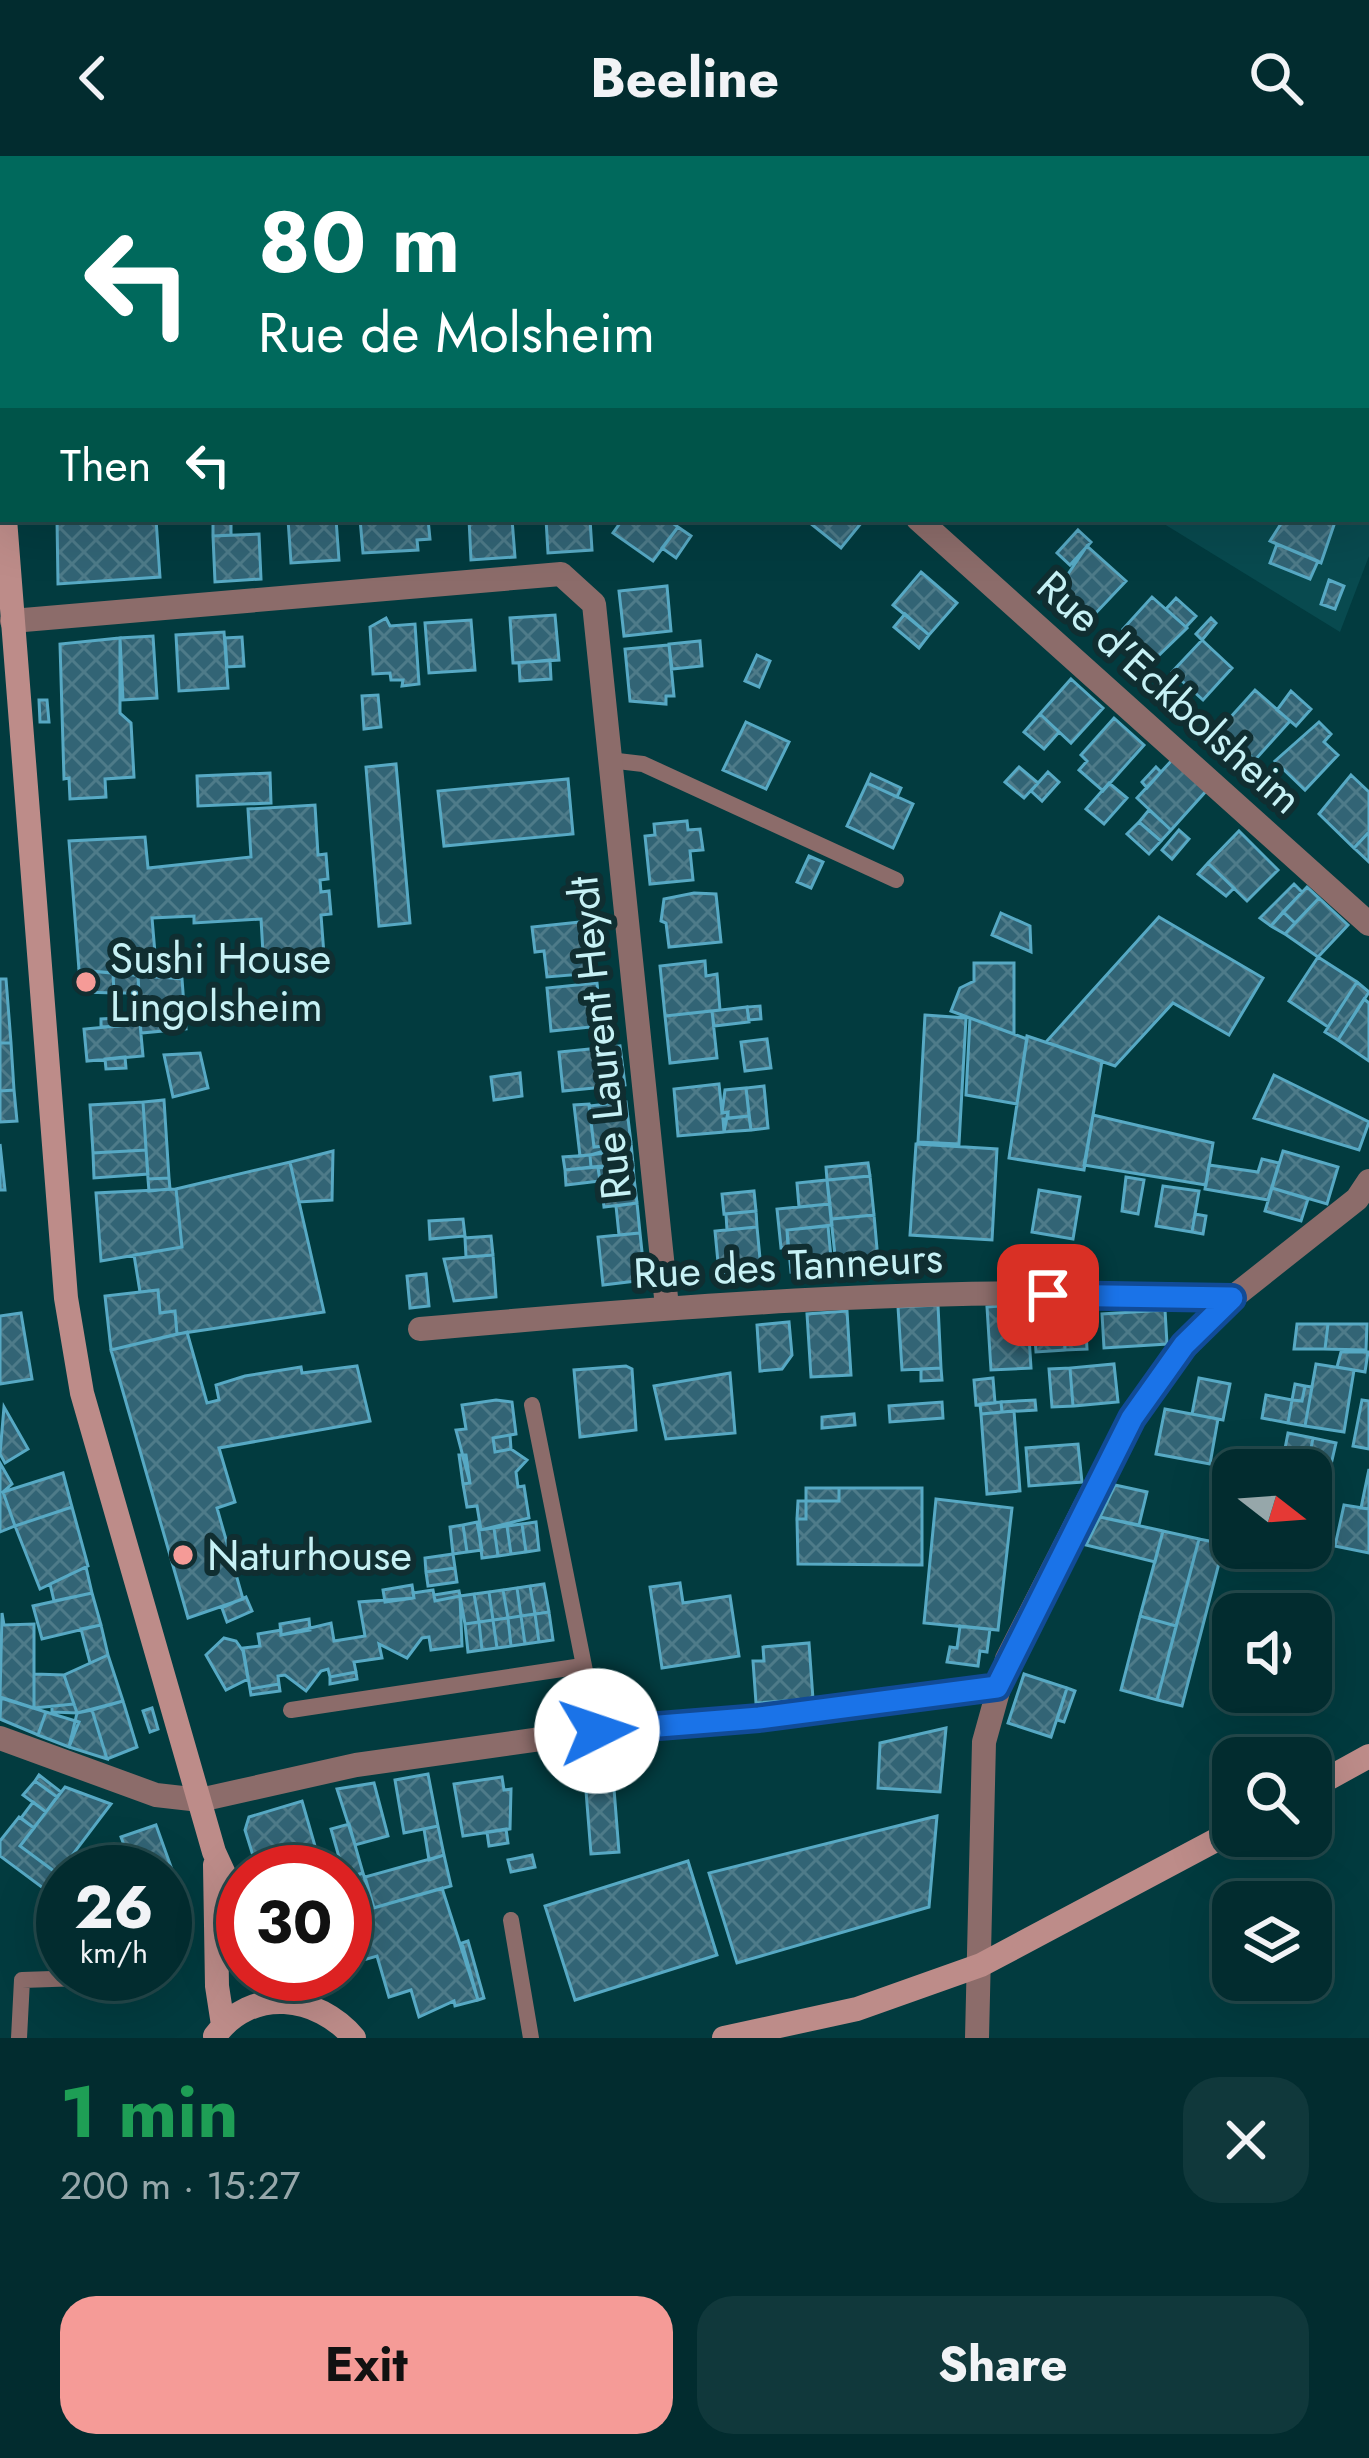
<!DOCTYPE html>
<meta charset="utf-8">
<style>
:root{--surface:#022c2f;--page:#10383b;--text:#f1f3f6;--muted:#96a7aa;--line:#23484b;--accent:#f59b97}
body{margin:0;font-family:Jost,sans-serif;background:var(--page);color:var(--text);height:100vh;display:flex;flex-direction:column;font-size:45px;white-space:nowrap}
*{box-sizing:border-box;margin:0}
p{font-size:39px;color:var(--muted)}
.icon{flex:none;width:66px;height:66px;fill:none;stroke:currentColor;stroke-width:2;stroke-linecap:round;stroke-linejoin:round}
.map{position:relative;height:1882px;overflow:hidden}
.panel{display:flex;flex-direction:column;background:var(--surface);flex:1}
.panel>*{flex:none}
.hud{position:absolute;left:0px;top:0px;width:1371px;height:366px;box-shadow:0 12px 48px #0002,0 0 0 3px var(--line);background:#00695c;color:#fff;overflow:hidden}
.needle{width:78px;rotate:107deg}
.controls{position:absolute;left:1212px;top:1293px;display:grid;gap:24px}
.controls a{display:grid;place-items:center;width:120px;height:120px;border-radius:24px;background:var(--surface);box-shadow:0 12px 48px #0002,0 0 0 3px var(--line);font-size:60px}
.speed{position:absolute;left:36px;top:1689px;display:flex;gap:24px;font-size:60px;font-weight:700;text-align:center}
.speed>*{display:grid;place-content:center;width:156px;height:156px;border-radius:50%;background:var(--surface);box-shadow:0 12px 48px #0002,0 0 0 3px var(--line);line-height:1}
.speed small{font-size:30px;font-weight:400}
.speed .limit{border:18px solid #d22;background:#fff;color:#111}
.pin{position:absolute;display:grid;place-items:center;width:102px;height:102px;color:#fff;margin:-51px;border-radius:24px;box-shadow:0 6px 18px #0006}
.me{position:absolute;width:132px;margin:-66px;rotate:86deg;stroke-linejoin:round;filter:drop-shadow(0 0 9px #0008)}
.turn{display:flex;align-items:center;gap:42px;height:252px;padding:0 60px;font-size:54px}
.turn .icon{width:156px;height:156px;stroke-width:2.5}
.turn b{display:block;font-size:84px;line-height:102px}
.then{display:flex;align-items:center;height:114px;padding:0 60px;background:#0003;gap:24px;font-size:45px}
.round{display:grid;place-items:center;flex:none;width:126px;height:126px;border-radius:36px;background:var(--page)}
.summary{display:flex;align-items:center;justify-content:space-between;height:204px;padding:0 60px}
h1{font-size:72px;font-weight:700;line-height:90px;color:#1e9e55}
.button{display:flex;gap:24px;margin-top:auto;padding:24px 60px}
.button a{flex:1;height:138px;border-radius:36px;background:var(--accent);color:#111;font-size:48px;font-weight:700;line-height:138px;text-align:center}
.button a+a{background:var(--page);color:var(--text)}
header{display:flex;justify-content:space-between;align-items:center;height:156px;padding:0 60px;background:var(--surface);font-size:54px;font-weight:700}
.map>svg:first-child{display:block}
.built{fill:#084a4f}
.building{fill:url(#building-cross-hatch);stroke:#57a9c4;stroke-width:3}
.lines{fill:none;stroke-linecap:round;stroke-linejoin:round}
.service{stroke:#8c6c6a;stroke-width:16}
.minor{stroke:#8c6c6a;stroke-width:24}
.secondary{stroke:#bd8c89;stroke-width:24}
.route-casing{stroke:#114b97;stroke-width:30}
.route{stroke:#1a73e8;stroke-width:21}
.poi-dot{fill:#f59b97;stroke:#102e31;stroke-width:4.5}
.labels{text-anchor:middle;stroke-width:12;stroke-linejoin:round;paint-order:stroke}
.street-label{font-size:42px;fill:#c6f1f5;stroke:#102e31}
.poi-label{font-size:42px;fill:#c6f1f5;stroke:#102e31;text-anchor:start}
</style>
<header><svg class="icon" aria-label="back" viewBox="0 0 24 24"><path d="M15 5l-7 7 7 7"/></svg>Beeline<svg class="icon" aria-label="search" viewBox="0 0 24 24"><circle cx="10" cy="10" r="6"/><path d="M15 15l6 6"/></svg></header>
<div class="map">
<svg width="1369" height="1882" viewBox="0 0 1369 1882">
<defs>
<pattern id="building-cross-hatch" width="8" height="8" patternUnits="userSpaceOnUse" patternTransform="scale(3)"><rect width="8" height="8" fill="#326475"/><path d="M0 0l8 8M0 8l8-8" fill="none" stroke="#4e7b89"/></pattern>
</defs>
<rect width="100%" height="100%" fill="#023b3f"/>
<path class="built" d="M1028 0H1369V400L1340 476 1156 363H1368V3Z"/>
<path class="building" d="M15 0H63L64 3H15Z
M673 0H729L671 3Z
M820 0H879L818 3Z
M1037 0H1087L1093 3H1036Z
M57 363H156L160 421 58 428Z
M213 363H231V379L213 380Z
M288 363H336L339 404 291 407Z
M360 363H428L430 383 417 384 418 394 363 397Z
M469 363H512L515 401 471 404Z
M590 363 592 394 548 397 546 363Z
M623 363H667L678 371 653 405 613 377Z
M805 363H858L862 366 841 392Z
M1284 363H1336L1321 407 1270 385Z
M678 371 691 380 676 402 662 392Z
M1078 374 1091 386 1070 409 1057 397Z
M259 378 261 423 215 426 213 380Z
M1277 388 1318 405 1310 423 1270 407Z
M1087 390 1126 425 1093 460 1060 430Z
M921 416 957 447 929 479 893 449Z
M1329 424 1344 430 1335 453 1321 448Z
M667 430 671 475 624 480 619 435Z
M1152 441 1187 472 1150 508 1137 496 1142 489 1123 473Z
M1176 442 1196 460 1186 471 1166 453Z
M905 458 929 479 919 492 894 471Z
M555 459 559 504 513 507 510 462Z
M386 462 390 470 415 468 419 528 402 530 403 524H391L390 517 373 518 370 471Z
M1211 462 1216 467 1202 484 1196 478Z
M471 464 475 514 429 517 425 467Z
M224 476 228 532 179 535 176 479Z
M153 480 157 542 123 544 120 482Z
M242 481 244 510 227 511 225 482Z
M120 482V557L131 567 134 621 105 623 106 641 70 643 69 622 64 623 60 488Z
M1202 484 1232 512 1203 544 1172 516Z
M700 485 702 510 672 513 669 488Z
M669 489 674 540H666V548L630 545 625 493Z
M757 499 770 505 759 531 745 525Z
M550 504 551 523 520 525 519 507Z
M1071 523 1103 552 1071 587 1040 558Z
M1255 534 1290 565 1255 604 1220 573Z
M1291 535 1311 553 1296 570 1277 554Z
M378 539 381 571 364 573 362 540Z
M39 544H47L49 566H40Z
M1040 558 1059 576 1044 593 1024 576Z
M1114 562 1144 589 1103 635 1079 614 1087 605 1081 599Z
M746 566 789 586 766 633 723 614Z
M1319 566 1331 578 1324 586 1338 599 1305 634 1275 605Z
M1173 603 1207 634 1171 674 1137 642Z
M396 608 410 767 379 770 366 611Z
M1019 611 1038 627 1024 642 1005 626Z
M1156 611 1161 616 1147 632 1142 626Z
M1048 616 1059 626 1042 645 1031 635Z
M270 617 271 647 198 650 197 620Z
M871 618 901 632 897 641 867 627Z
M1351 619 1369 636V676L1354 692 1319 658Z
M568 623 573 678 444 690 438 635Z
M867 627 913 648 893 692 847 670Z
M1109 627 1127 642 1104 668 1086 653Z
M315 649 318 699 326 698 328 723 320 724 321 736 329 735 331 758 321 759 325 812 275 815 274 796 263 797 261 763 194 767V760L152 762 157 821 79 814 69 685 145 681 148 712 251 701 248 653Z
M1149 654 1171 674 1161 685 1139 666Z
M687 665 688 674 700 673 703 694 690 695 693 724 650 728 645 680 655 679 654 668Z
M1139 666 1161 685 1149 698 1127 678Z
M1179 674 1189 683 1172 703 1162 694Z
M1239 675 1278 714 1247 745 1208 707Z
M1369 676V706L1354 692Z
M809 700 823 706 811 732 797 726Z
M1208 707 1234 732 1226 740 1198 718Z
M1294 728 1302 736 1271 770 1260 762Z
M1307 731 1319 742 1295 767 1283 756Z
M694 737 716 738 721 786 669 791 666 767 661 765 664 743Z
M1319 742 1348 769 1318 801 1285 778Z
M1283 756 1295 767 1285 778 1271 770Z
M1001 757 1030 770 1031 796 992 779Z
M1159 761 1263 822 1229 879 1173 847 1115 910 1046 886Z
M590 765 596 817 547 821 544 795 535 796 532 771Z
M1318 801 1357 826 1328 871 1289 845Z
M705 805 706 820 717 818 720 854 665 860 660 810Z
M974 807H1014V878L951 855 960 832 974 825Z
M79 814 113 817 114 837 81 836Z
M113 817 138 819 139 837H114Z
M138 819 182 823 184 850 139 848Z
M0 823H6L11 887H0Z
M1357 826 1369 836 1338 884 1325 876Z
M597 827 601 870 551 875 547 832Z
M1364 843 1369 847V905L1338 884Z
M139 848 184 850 186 873 141 877Z
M760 850 761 863 749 864 747 851Z
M747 851 749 866 714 870 712 855Z
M712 855 717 902 670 907 665 860Z
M925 859 966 862 959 988 918 986Z
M119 862 120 870 101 871V863Z
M970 862 1027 883 1017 948 966 939Z
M140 868 143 900 87 905 84 873Z
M1027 880 1102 905 1084 1014 1009 1002Z
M767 883 771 912 745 915 741 886Z
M0 887H11L14 934 0 935Z
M620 890 625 929 563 935 559 896Z
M200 897 208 932 173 941 164 899Z
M125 901 126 912 106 913 105 903Z
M520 917 522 940 494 944 491 921Z
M1274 919 1369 966 1359 994 1254 962Z
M719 928 722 957 728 956 724 976 678 980 674 933Z
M764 930 768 972 751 974 746 932Z
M746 932 749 960 728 962V956L722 957 725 934Z
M14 934 17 965 0 966V935Z
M164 944 169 1022 148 1023 143 946Z
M143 946 146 994 93 997 90 949Z
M626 946 631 987 594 991 589 950Z
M589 948 594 991 613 989 614 996 580 1000 574 949Z
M1093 959 1213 987 1206 1029 1084 1009Z
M749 960 751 974 724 976 723 963Z
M631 987 633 1008 591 1011 590 999Z
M0 988 5 1034H0Z
M916 988 997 993 992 1084 910 1079Z
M146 994 148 1018 94 1022 93 997Z
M333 995 332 1044 299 1046 290 1006Z
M1283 995 1338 1011 1327 1048 1272 1032Z
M590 999 591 1011 565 1014 563 1001Z
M1262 1003 1279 1007 1268 1044 1205 1033 1209 1009 1258 1016Z
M290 1006 324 1156 177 1178 175 1155 160 1157 158 1134 140 1136 134 1099 182 1091 176 1033Z
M868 1007 870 1020 827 1024 826 1011Z
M633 1008 634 1022 600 1025 598 1012Z
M598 1011 600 1025 566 1029 565 1014Z
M870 1020 874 1059 831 1063 827 1024Z
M1126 1021 1144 1024 1138 1058 1122 1055Z
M169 1022 170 1033 149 1035 148 1023Z
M634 1022 637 1047 604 1051 601 1025Z
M827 1024 830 1048 799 1051 797 1027Z
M1163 1030 1199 1035 1192 1076 1156 1070Z
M1272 1032 1308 1043 1301 1065 1265 1055Z
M176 1033 182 1091 101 1105 96 1037Z
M1039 1034 1080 1041 1073 1083 1032 1076Z
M754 1035 756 1055 724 1058 722 1038Z
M637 1047 640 1077 619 1079 616 1050Z
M830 1048 832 1069 787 1074 788 1091 781 1092 777 1053Z
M756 1055 757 1071 727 1074 726 1058Z
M1195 1058 1206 1060 1203 1078 1192 1076Z
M874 1059 878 1104 836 1108 831 1063Z
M463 1063 465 1080 430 1083 429 1065Z
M828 1070 832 1112 791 1116 787 1074Z
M757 1071 761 1113 719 1117 715 1075Z
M640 1077 645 1124 603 1129 598 1081Z
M491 1080 493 1099 466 1101 465 1082Z
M493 1099 496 1141 454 1145 444 1103Z
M426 1118 429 1150 410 1152 407 1120Z
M158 1134 160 1157 175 1155 177 1178 111 1194 105 1140Z
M1027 1148 1031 1212 991 1214 987 1151Z
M938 1149 941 1212 902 1214 898 1151Z
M1165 1154 1167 1188 1104 1192 1102 1158Z
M847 1155 851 1219 811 1221 807 1158Z
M21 1157 32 1223 0 1228V1160Z
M789 1166 792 1199 782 1213 760 1215 757 1169Z
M1054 1168V1176H1064L1065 1194 1036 1196 1034 1169Z
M1297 1168H1328L1325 1193H1294Z
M1328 1168H1367L1366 1194 1325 1193Z
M1086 1175 1087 1193 1065 1194 1064 1176Z
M187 1176 207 1247 219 1244 216 1229 245 1220 301 1211 302 1217 357 1210 370 1265 219 1292 235 1346 217 1352 243 1443 188 1462 111 1194Z
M1341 1196H1368L1365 1216 1337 1211Z
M1114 1208 1118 1246 1073 1250 1070 1212Z
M1316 1208 1354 1214 1344 1276 1305 1270Z
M626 1210 632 1213 636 1274 580 1281 574 1214Z
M941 1212 942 1224 921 1225V1213Z
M1070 1212 1073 1250 1052 1251 1049 1213Z
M730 1217 735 1277 666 1283 654 1230Z
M993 1222 995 1247 976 1249 974 1224Z
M1199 1222 1230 1228 1223 1264 1192 1258Z
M1295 1228 1305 1230 1302 1245 1292 1244Z
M1305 1230 1312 1231 1305 1270 1288 1267 1292 1244 1302 1245Z
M1266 1239 1292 1244 1288 1267 1262 1262Z
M496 1244 512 1246 516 1278 493 1282 495 1296 511 1293 527 1304 516 1316 518 1331 524 1330 529 1362 481 1374 477 1350 467 1351 463 1328 470 1327 456 1274 466 1273 462 1249Z
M1035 1244 1036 1254 1002 1256 1001 1246Z
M1362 1244 1369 1245V1293L1353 1290Z
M942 1246 943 1262 890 1266 889 1250Z
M1001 1246 1002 1256 981 1258 980 1248Z
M4 1251 28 1293 5 1307 0 1298Z
M1165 1253 1218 1263 1210 1308 1156 1298Z
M1014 1255 1020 1335 987 1338 981 1258Z
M854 1258 855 1269 822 1272V1261Z
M1288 1277 1313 1282 1308 1308 1283 1303Z
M510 1279 511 1293 495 1296 493 1282Z
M1313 1282 1336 1287 1330 1313 1308 1308Z
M1078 1288 1082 1326 1029 1330 1026 1292Z
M459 1299H466L470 1327 463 1328Z
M0 1307 12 1328 3 1336 15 1370 0 1376Z
M1369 1313V1353L1361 1352Z
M63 1317 72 1351 15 1370 3 1336Z
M1115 1329 1147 1336 1139 1369 1100 1361Z
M806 1332H839V1345H806Z
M839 1332H922V1409L798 1408 797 1363H806V1345H839Z
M936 1343 1012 1352 998 1474 924 1467Z
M798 1345H806V1363H797Z
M1344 1349 1369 1353V1397L1335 1390Z
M72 1351 88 1410 40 1433 15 1370Z
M1100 1361 1163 1375 1155 1406 1086 1389Z
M477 1366 482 1394 467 1396 463 1369Z
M536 1366 539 1394 526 1396 522 1368Z
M522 1368 526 1396 511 1398 507 1370Z
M463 1369 467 1396 453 1398 450 1371Z
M507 1370 511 1398 498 1400 494 1372Z
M494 1372 498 1400 482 1402 479 1374Z
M1163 1375 1199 1383 1176 1470 1140 1460Z
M1199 1383 1224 1388 1182 1550 1157 1544Z
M453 1398 455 1412 426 1416 425 1402Z
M86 1411 92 1437 54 1445 50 1428Z
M455 1412 457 1426 428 1430 426 1416Z
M680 1427 683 1447 730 1440 739 1500 662 1512 650 1431Z
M544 1428 549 1456 535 1458 530 1430Z
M412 1429 414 1442 385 1446 383 1434Z
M530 1430 535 1458 521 1460 517 1432Z
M517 1432 521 1460 508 1462 503 1434Z
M433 1434 435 1445 460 1440 462 1490 431 1494 429 1481 422 1482 407 1502 379 1488 382 1502 354 1506 356 1516 330 1521 328 1513 321 1515 306 1535 285 1519 278 1520 279 1528 250 1533 243 1492 260 1490 258 1478 281 1474V1479L331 1467 334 1485 365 1480 359 1446 414 1442 413 1437Z
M503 1434 508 1462 493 1464 489 1436Z
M459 1435 460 1440 435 1445 434 1439Z
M489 1436 493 1464 479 1466 474 1438Z
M92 1437 101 1469 42 1483 33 1450Z
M474 1438 479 1466 465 1468 460 1440Z
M246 1441 252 1455 227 1466 222 1452Z
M549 1456 553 1484 539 1486 535 1458Z
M2 1457 4 1469 34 1468V1552L0 1541Z
M535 1458 539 1486 525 1488 521 1460Z
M521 1460 525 1488 511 1490 508 1462Z
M1140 1460 1176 1470 1157 1544 1121 1534Z
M508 1462 511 1490 497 1492 493 1464Z
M309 1463 310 1474 281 1479 280 1468Z
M493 1464 497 1492 482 1494 479 1466Z
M479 1466 482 1494 468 1496 465 1468Z
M101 1469 108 1499 90 1507 81 1473Z
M960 1470 990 1473 987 1496 980 1495 978 1510 947 1506 950 1491 957 1492Z
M224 1482 236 1485 243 1495 248 1523 226 1534 206 1499Z
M809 1487 813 1543 756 1547 753 1505H764L763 1491Z
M108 1499 123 1545 77 1557 64 1519Z
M356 1516 357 1523 330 1528V1521Z
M34 1518 64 1519 74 1548 34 1552Z
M1024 1518 1067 1532 1051 1581 1008 1567Z
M279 1528 280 1535 251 1539 250 1533Z
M1067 1532 1075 1535 1064 1566 1057 1564Z
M1 1542 46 1556 38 1579 0 1563Z
M123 1545 137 1591 107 1603 92 1554Z
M74 1548 77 1557 52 1556V1550Z
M152 1552 158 1573 150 1576 143 1555Z
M92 1554 107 1603 69 1591 77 1557Z
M46 1556 79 1566 69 1591 38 1579Z
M946 1572 940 1636 878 1632 880 1587Z
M611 1595 619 1696 591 1698 583 1597Z
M428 1618 438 1670 404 1677 395 1624Z
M39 1619 61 1636 57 1641 35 1625Z
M502 1621 504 1634 511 1633 510 1673 463 1680 454 1628Z
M35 1625 57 1641 46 1656 23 1639Z
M374 1627 388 1680 355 1689 337 1633Z
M65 1631 111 1648 58 1718 20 1690Z
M302 1645 315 1690 302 1694 300 1689 254 1703 245 1674 249 1661Z
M33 1646 46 1656 34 1672 21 1662Z
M937 1660 929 1751 737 1807 709 1717Z
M19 1661 34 1672 20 1690 55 1716 43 1732 0 1700V1685Z
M349 1668 363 1717 345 1722 331 1673Z
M156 1669 180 1736 165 1742V1716H116L132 1711 121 1681Z
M438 1670 444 1699 429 1704 424 1673Z
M506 1673 508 1687 489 1690 487 1676Z
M289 1692 296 1716H258L254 1703Z
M125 1693 132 1711 104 1716 99 1702Z
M444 1699 451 1730 374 1752 365 1721Z
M532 1699 535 1711 511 1716 508 1704Z
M688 1705 717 1799 575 1844 545 1750Z
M363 1717 374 1752 361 1755 351 1721Z
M442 1732 478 1844 455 1850 454 1845 419 1861 411 1834 389 1841 377 1800 346 1809 345 1760Z
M180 1736 184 1776H165V1742Z
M51 1749H63V1774H53Z
M468 1785 484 1842 478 1844 462 1787Z"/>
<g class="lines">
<path class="service" d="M1262 3 1264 0
M609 604 643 608 896 724
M532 1249 597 1575
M291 1554 582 1510
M511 1764 531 1882
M19 1882 22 1824 142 1820"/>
<path class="minor" d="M495 0 499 3
M775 3 777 0
M918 363 1369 768
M12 465 561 418 594 448 667 1151
M420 1173C690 1149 962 1127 1232 1142
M0 1582 156 1639 200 1644 356 1609 597 1575 759 1562 997 1531
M977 1882 984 1586 1007 1503 1115 1291 1164 1214 1232 1142 1357 1043 1369 1025"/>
<path class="secondary" d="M0 287 3 335
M5 363 66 1142 82 1237 214 1696 243 1759
M1311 1632 1369 1600
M215 1709 217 1830 223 1869
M269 1818 280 1844
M215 1880C251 1830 318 1839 354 1882
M724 1882 857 1853 981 1809 1233 1675"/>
</g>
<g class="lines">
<defs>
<path id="route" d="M597 1575 759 1562 997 1531 1132 1262 1184 1189 1232 1142 1048 1139"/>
</defs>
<use href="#route" class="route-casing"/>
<use href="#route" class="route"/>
</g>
<g class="poi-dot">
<circle cx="86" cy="826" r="12"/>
<circle cx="183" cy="1399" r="12"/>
</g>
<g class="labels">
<g class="street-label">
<text transform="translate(1170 536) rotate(42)" y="15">Rue d'Eckbolsheim</text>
<text transform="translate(599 882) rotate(-96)" y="15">Rue Laurent Heydt</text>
<text transform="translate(788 1109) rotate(-3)" y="15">Rue des Tanneurs</text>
</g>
<g class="poi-label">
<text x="110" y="817">Sushi House<tspan x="110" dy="48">Lingolsheim</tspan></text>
<text x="207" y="1414">Naturhouse</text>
</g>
</g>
</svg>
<div class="controls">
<a><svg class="needle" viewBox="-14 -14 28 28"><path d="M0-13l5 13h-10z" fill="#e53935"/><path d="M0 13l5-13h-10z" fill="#96a7aa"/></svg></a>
<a><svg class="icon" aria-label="sound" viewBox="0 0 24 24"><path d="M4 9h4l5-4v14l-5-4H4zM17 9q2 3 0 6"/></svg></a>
<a><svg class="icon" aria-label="search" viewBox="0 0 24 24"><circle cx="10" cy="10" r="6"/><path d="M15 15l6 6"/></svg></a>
<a><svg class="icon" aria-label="layers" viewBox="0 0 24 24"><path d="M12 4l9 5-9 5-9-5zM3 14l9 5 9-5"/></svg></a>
</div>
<div class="speed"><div>26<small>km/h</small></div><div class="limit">30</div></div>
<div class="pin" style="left:1048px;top:1139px;background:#d93025"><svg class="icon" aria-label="arrive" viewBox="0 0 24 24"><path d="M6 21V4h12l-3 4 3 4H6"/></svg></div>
<svg class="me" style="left:597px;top:1575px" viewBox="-20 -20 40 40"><circle r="19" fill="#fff"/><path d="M0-13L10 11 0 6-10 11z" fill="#1a73e8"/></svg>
<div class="hud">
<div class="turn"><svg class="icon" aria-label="left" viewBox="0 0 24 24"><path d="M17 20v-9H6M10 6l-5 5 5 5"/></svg><div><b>80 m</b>Rue de Molsheim</div></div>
<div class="then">Then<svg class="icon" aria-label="left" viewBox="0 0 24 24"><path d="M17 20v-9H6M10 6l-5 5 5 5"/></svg></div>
</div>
</div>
<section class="panel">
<div class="summary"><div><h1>1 min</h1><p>200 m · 15:27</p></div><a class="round"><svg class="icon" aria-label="close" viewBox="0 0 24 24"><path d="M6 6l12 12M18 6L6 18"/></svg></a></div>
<div class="button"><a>Exit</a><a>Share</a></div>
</section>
